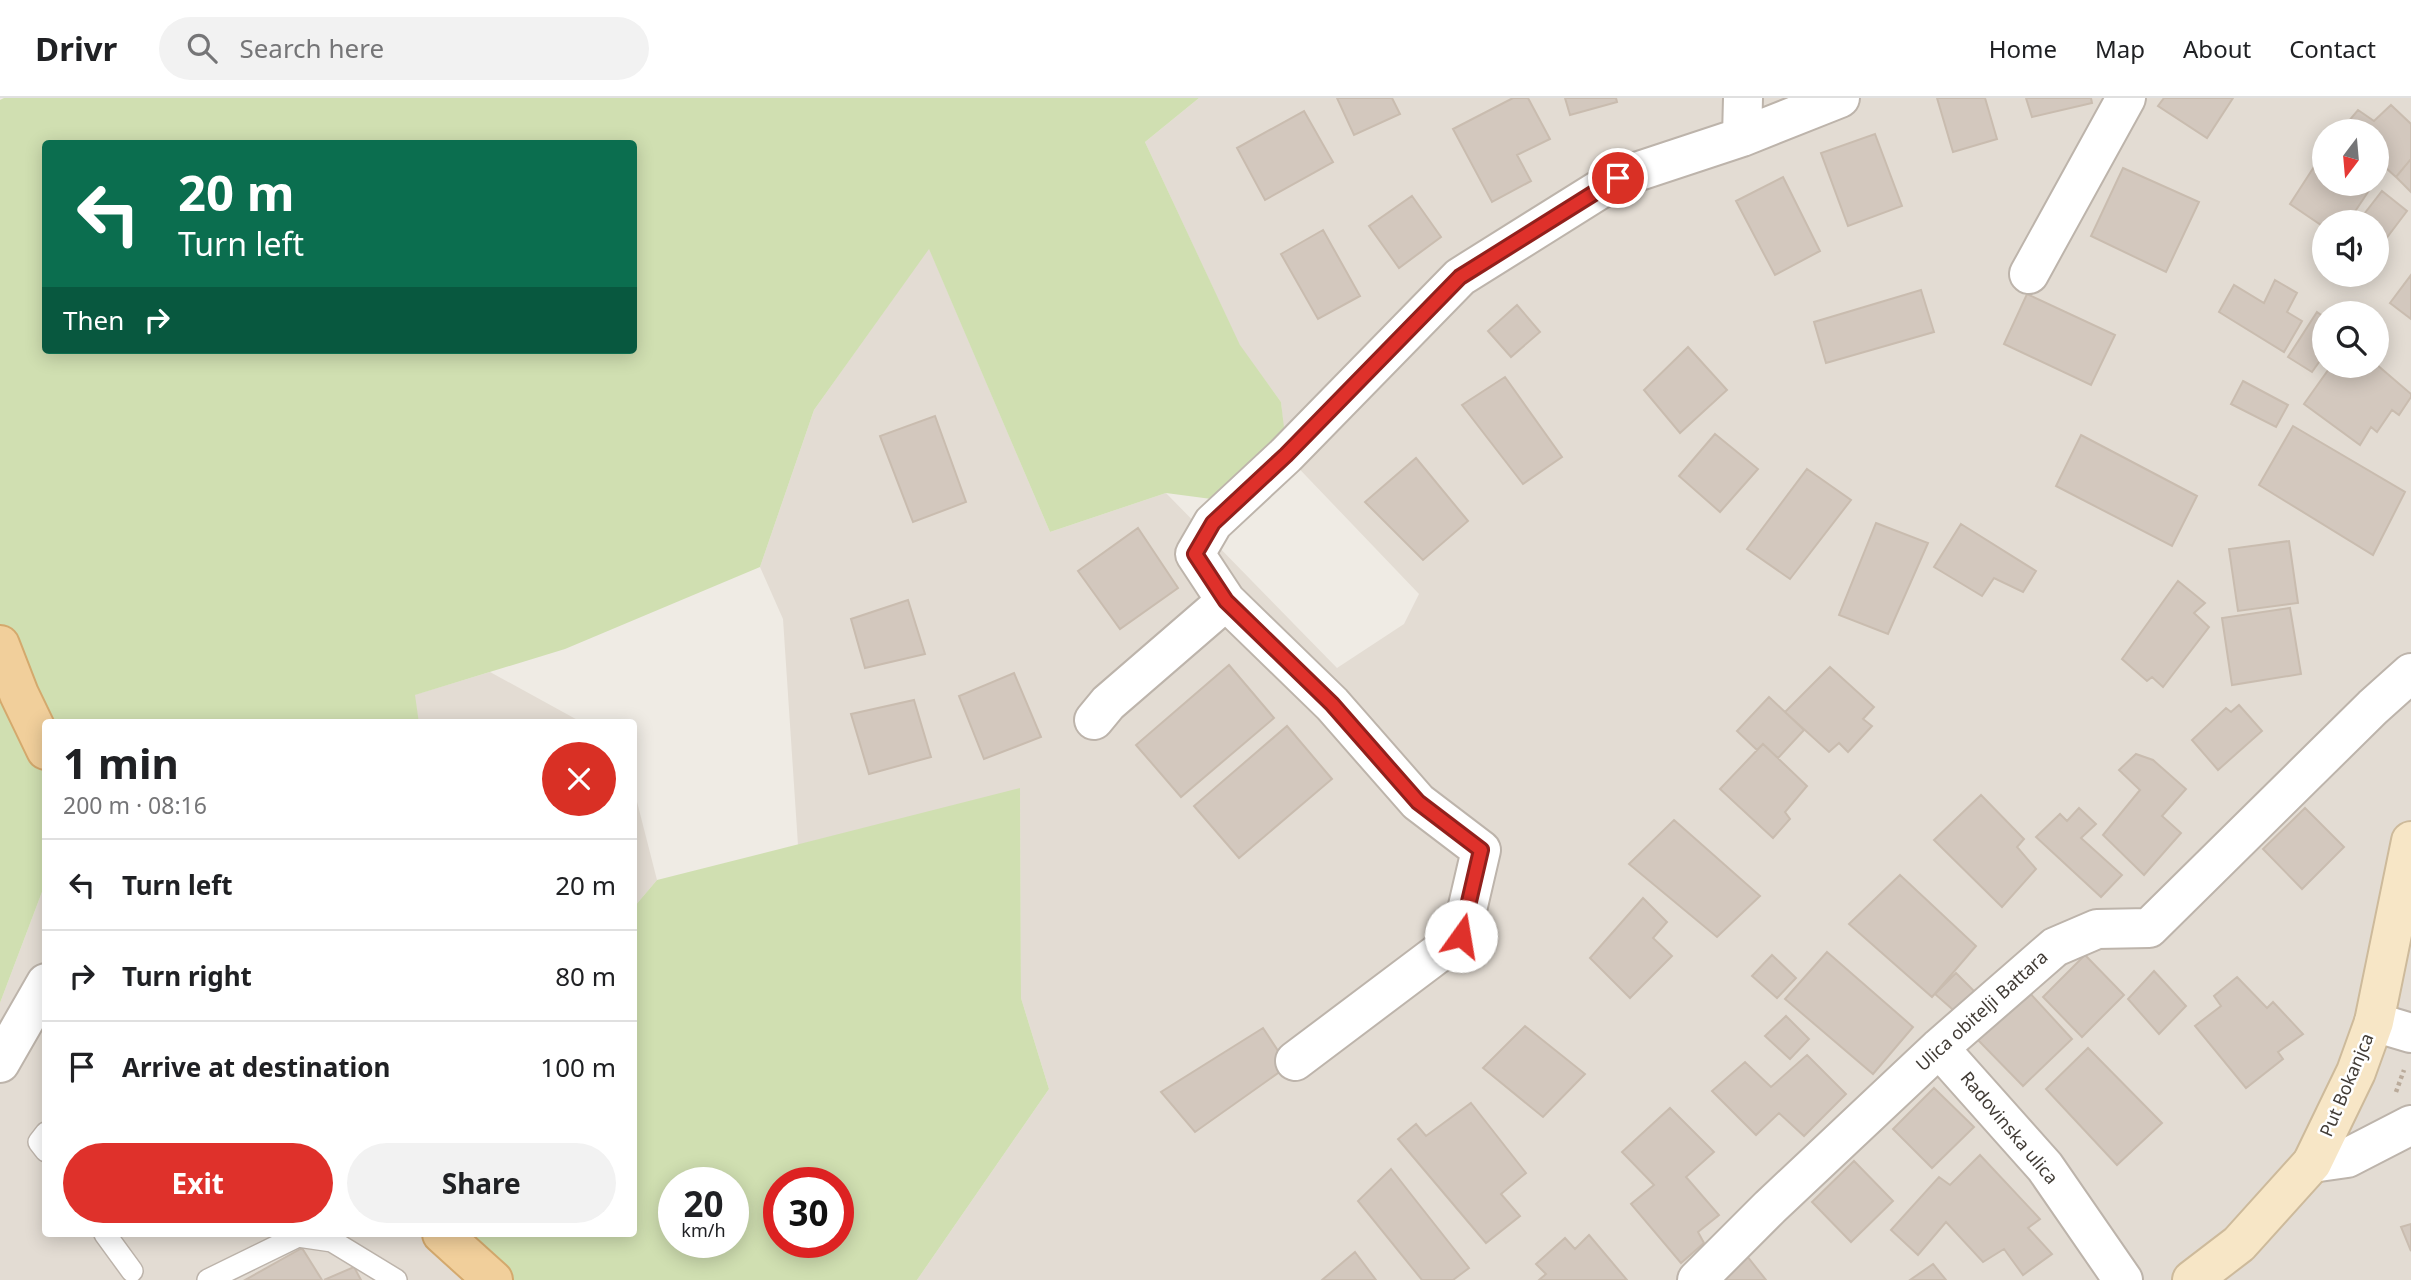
<!DOCTYPE html>
<meta charset="utf-8">
<style>
:root{--surface:#fff;--page:#f2f2f2;--text:#202124;--muted:#757577;--line:#e0e0e0;--accent:#df312b}
body{margin:0;font-family:"Noto Sans",sans-serif;background:var(--page);color:var(--text);height:100vh;display:flex;flex-direction:column;font-size:26px;white-space:nowrap}
*{box-sizing:border-box;margin:0}
p{font-size:23px;color:var(--muted)}
.icon{flex:none;width:38px;height:38px;fill:none;stroke:currentColor;stroke-width:2;stroke-linecap:round;stroke-linejoin:round}
.map{position:relative;flex:1;overflow:hidden}
.side{position:absolute;left:42px;top:621px;width:595px;height:518px;display:flex;flex-direction:column;background:var(--surface);border-radius:7px;box-shadow:0 4px 18px #0003}
.side>*{flex:none}
.banner{position:absolute;left:42px;top:42px;width:595px;height:214px;border-radius:7px;box-shadow:0 4px 18px #0003;background:#0b6e4f;color:#fff;overflow:hidden}
.needle{width:46px;rotate:196deg}
.controls{position:absolute;left:2312px;top:21px;display:grid;gap:14px}
.controls a{display:grid;place-items:center;width:77px;height:77px;border-radius:50%;background:var(--surface);box-shadow:0 4px 18px #0003;font-size:35px}
.speed{position:absolute;left:658px;top:1069px;display:flex;gap:14px;font-size:35px;font-weight:700;text-align:center}
.speed>*{display:grid;place-content:center;width:91px;height:91px;border-radius:50%;background:var(--surface);box-shadow:0 4px 18px #0003;line-height:1}
.speed small{font-size:18px;font-weight:400}
.speed .limit{border:10px solid #d22;background:#fff;color:#111}
.pin{position:absolute;display:grid;place-items:center;width:60px;height:60px;color:#fff;margin:-30px;border:4px solid #fff;border-radius:50%;box-shadow:0 2px 7px #0007}
.me{position:absolute;width:77px;margin:-38px;rotate:13deg;stroke-linejoin:round;filter:drop-shadow(0 0 5px #0008)}
.turn{display:flex;align-items:center;gap:24px;height:147px;padding:0 21px;font-size:32px}
.turn .icon{width:91px;height:91px;stroke-width:2.5}
.turn b{display:block;font-size:49px;line-height:60px}
.then{display:flex;align-items:center;height:66px;padding:0 21px;background:#0003;gap:14px;font-size:26px}
.round{display:grid;place-items:center;flex:none;width:74px;height:74px;border-radius:37px;background:var(--page)}
.headline{display:flex;align-items:center;justify-content:space-between;height:119px;padding:0 21px}
h1{font-size:42px;font-weight:700;line-height:52px}
.primary-button{display:flex;gap:14px;margin-top:auto;padding:14px 21px}
.primary-button a{flex:1;height:80px;border-radius:42px;background:var(--accent);color:#fff;font-size:28px;font-weight:700;line-height:80px;text-align:center}
.primary-button a+a{background:var(--page);color:var(--text)}
ul{padding:0;list-style:none}
li{display:flex;align-items:center;gap:21px;height:91px;padding:0 21px;border-top:2px solid var(--line)}
li div{flex:1}
li b{display:block;font-size:26px}
li em{font-style:normal}
header{display:flex;align-items:center;gap:42px;box-sizing:border-box;height:98px;padding:0 35px;background:var(--surface);border-bottom:2px solid var(--line)}
header strong{font-size:33px}
nav{display:flex;gap:38px;margin-inline-start:auto;font-size:24px}
.search{width:490px;height:63px;background:var(--page);display:flex;align-items:center;gap:18px;box-sizing:border-box;padding:0 24px;border-radius:38px;color:var(--muted);font-size:26px}
.map>svg:first-child{display:block}
.residential{fill:#e3dcd3;fill-rule:evenodd}
.green{fill:#d0dfb1;fill-rule:evenodd}
.building{fill:#d3c8be;stroke:#c9bcaf;stroke-width:2}
.lines{fill:none;stroke-linecap:round;stroke-linejoin:round}
.service-casing{stroke:#bdb4ab;stroke-width:24}
.minor-casing{stroke:#bdb4ab;stroke-width:42}
.secondary-casing{stroke:#cdba9b;stroke-width:42}
.primary-casing{stroke:#d4a96d;stroke-width:42}
.path{stroke:#baab9b;stroke-width:4.5;stroke-dasharray:3.5 3.5;stroke-linecap:butt}
.service{stroke:#fff;stroke-width:21}
.minor{stroke:#fff;stroke-width:38}
.secondary{stroke:#f7e6c6;stroke-width:38}
.primary{stroke:#f1cf9b;stroke-width:38}
.route-casing{stroke:#91201c;stroke-width:18}
.route{stroke:#df312b;stroke-width:12}
.labels{text-anchor:middle;stroke-width:5;stroke-linejoin:round;paint-order:stroke}
.street-label{font-size:18px;fill:#413b35;stroke:#fff}
</style>
<header>
<strong>Drivr</strong>
<div class="search"><svg class="icon" aria-label="search" viewBox="0 0 24 24"><circle cx="10" cy="10" r="6"/><path d="M15 15l6 6"/></svg>Search here</div>
<nav><a>Home</a><a>Map</a><a>About</a><a>Contact</a></nav>
</header>
<div class="map">
<svg width="2411" height="1182" viewBox="0 0 2411 1182">
<rect width="100%" height="100%" fill="#efebe4"/>
<path class="residential" d="M1199 0H2411V1182H917L1049 991 1021 900 1020 691 798 747 783 521 760 469 814 312 929 150 1050 434 1166 395 1337 570 1404 526 1419 496 1286 357 1281 304 1240 248 1145 44ZM2324 33H2376V86H2324ZM2324 124H2376V177H2324ZM2324 215H2376V268H2324Z
M490 574 583 625H419L414 597Z
M634 692 657 782 634 809Z
M45 786 46 1136H442L493 1182H0V905Z"/>
<path class="green" d="M4 0H1199L1145 44 1240 247 1281 304 1285 338 1219 402 1166 395 1050 434 929 151 814 312 760 469 565 551 415 597 419 625H46L45 786 0 905V2ZM46 46H634V252H46Z
M1020 690 1021 900 1049 991 917 1182H493L442 1136H634V809L657 782ZM674 1085H733V1144H674ZM779 1085H838V1144H779Z"/>
<path class="building" d="M1337 0H1392L1400 16 1354 37Z
M1513 0H1528L1550 41 1517 57 1531 83 1492 104 1453 31Z
M1565 0H1616L1617 4 1570 17Z
M1937 0H1985L1997 41 1953 54Z
M2026 0H2091L2092 5 2032 19Z
M2164 0H2233L2207 40 2158 8Z
M2391 7 2411 26V61L2396 79 2376 61V33H2345L2342 31 2358 12 2374 23Z
M1304 13 1333 64 1265 102 1237 50Z
M1875 36 1902 108 1848 128 1821 55Z
M2323 55 2324 86H2368L2372 88 2348 124H2324V129L2290 106Z
M2411 61V94L2396 79Z
M2123 70 2199 104 2166 174 2091 138Z
M1783 79 1820 153 1775 177 1736 103Z
M2382 93 2407 113 2376 154V124H2358Z
M1412 98 1441 139 1399 170 1369 128Z
M1323 132 1360 198 1318 221 1281 156Z
M2411 177V221L2390 205Z
M2275 182 2297 195 2287 214 2302 223 2284 254 2219 214 2234 187 2264 205Z
M1921 192 1934 234 1826 265 1814 224Z
M2027 196 2115 237 2091 287 2004 246Z
M1517 207 1540 234 1511 259 1488 233Z
M2317 214 2324 219V257L2312 274 2288 259Z
M1688 249 1727 292 1680 335 1644 292Z
M2376 266 2411 296V299L2399 317 2392 312 2377 334 2371 329 2360 347 2304 306 2331 268H2376Z
M1505 279 1562 359 1523 386 1462 307Z
M2243 283 2288 307 2276 329 2231 306Z
M935 318 966 404 913 424 880 338Z
M2293 328 2405 394 2373 457 2259 387Z
M1715 336 1758 371 1720 414 1679 378Z
M2081 337 2197 398 2172 448 2056 388Z
M1416 360 1468 423 1423 462 1365 404Z
M1807 371 1851 402 1790 481 1747 451Z
M1876 425 1928 445 1888 536 1839 517Z
M1961 426 2036 473 2023 494 1994 480 1982 498 1934 469Z
M1138 430 1178 490 1120 531 1078 473Z
M2289 443 2298 505 2238 513 2229 451Z
M2178 483 2205 505 2194 515 2209 529 2163 589 2152 579 2147 583 2122 561Z
M908 502 925 556 865 570 851 521Z
M2290 510 2301 576 2232 587 2222 520Z
M1229 567 1274 620 1181 699 1136 647Z
M1830 569 1874 609 1863 621 1872 628 1848 654 1839 645 1829 654 1785 614Z
M1014 575 1041 639 984 661 959 598Z
M1769 599 1804 632 1778 660 1763 646 1757 652 1737 633Z
M914 602 931 659 869 676 851 616Z
M2239 607 2262 633 2218 672 2192 642 2226 610 2231 614Z
M1287 628 1332 681 1239 760 1194 708Z
M1763 646 1807 688 1785 714 1790 721 1773 740 1720 691Z
M2136 656 2153 662 2186 691 2162 718 2181 735 2144 777 2103 737 2140 692 2119 672Z
M1981 697 2024 741 2017 749 2036 771 2002 809 1934 742Z
M2079 710 2096 726 2081 740 2122 777 2101 799 2036 739 2060 716 2067 723Z
M2305 710 2344 749 2302 791 2263 751Z
M1674 722 1760 798 1717 839 1629 766Z
M1900 777 1976 848 1932 899 1849 826Z
M1643 800 1667 824 1653 840 1672 858 1630 900 1590 860Z
M1827 854 1913 929 1873 976 1785 901Z
M1772 857 1796 880 1777 900 1752 878Z
M2085 857 2124 897 2082 939 2043 899Z
M2154 873 2186 908 2159 936 2128 901Z
M1956 875 1977 896 1959 917 1935 896Z
M2237 879 2267 910 2273 904 2303 936 2278 954 2283 961 2246 990 2195 928 2221 908 2214 898Z
M2027 892 2072 941 2023 988 1977 941Z
M1786 918 1809 941 1790 961 1765 938Z
M1525 928 1585 976 1543 1019 1483 970Z
M1263 930 1288 968 1195 1034 1161 994Z
M2088 950 2162 1025 2117 1067 2046 991Z
M1807 957 1846 996 1804 1038 1779 1015 1756 1037 1712 993 1745 964 1771 989Z
M1934 990 1974 1029 1932 1070 1893 1031Z
M1471 1005 1526 1075 1501 1096 1520 1118 1486 1145 1398 1041 1416 1026 1426 1038Z
M1670 1010 1714 1054 1686 1079 1719 1117 1698 1134 1704 1145 1681 1165 1631 1106 1654 1087 1622 1054Z
M1980 1057 2040 1121 2028 1130 2052 1156 2023 1177 2004 1151 1983 1164 1946 1124 1918 1157 1891 1132 1939 1079 1950 1087Z
M1854 1063 1893 1103 1851 1144 1812 1104Z
M1391 1071 1469 1170 1453 1182H1422L1358 1103Z
M2411 1126V1153L2401 1129Z
M1589 1137 1627 1182H1539L1546 1176 1536 1166 1565 1140 1575 1151Z
M302 1150 322 1182H245Z
M1355 1154 1376 1182H1322Z
M1747 1158 1766 1182H1721Z
M1933 1166 1946 1182H1910Z
M354 1169 361 1182H324Z"/>
<g class="lines">
<defs>
<path id="service" d="M46 1035 39 1044 46 1053
M105 1136 132 1173
M208 1182 298 1138 332 1143 396 1182"/>
<path id="minor" d="M1742 39 1743 0
M2029 176 2126 0
M1226 503 1332 606 1418 704 1481 752 1461 838 1295 963
M1094 622 1108 605 1226 503 1195 456 1213 425 1286 357 1460 179 1618 80 1742 39 1840 0
M2374 924 2411 935
M1939 950 2045 1069 2123 1182
M0 965 46 885
M2312 1065 2347 1060 2411 1027
M1697 1182 1770 1109 1939 950 2055 849 2097 831 2149 830 2373 609 2411 575"/>
<path id="secondary" d="M2192 1182 2239 1146 2312 1065 2356 974 2374 924 2411 743"/>
<path id="primary" d="M0 547 19 596 46 652
M442 1136 493 1182"/>
</defs>
<use href="#service" class="service-casing"/>
<use href="#minor" class="minor-casing"/>
<use href="#secondary" class="secondary-casing"/>
<use href="#primary" class="primary-casing"/>
<path class="path" d="M2396 994 2404 972"/>
<use href="#service" class="service"/>
<use href="#minor" class="minor"/>
<use href="#secondary" class="secondary"/>
<use href="#primary" class="primary"/>
</g>
<g class="lines">
<defs>
<path id="route" d="M1461 838 1481 752 1418 704 1332 606 1226 503 1195 456 1213 425 1286 357 1460 179 1618 80"/>
</defs>
<use href="#route" class="route-casing"/>
<use href="#route" class="route"/>
</g>
<g class="labels">
<g class="street-label">
<text transform="translate(1982 913) rotate(-42)" y="6">Ulica obitelji Battara</text>
<text transform="translate(2347 987) rotate(-67)" y="6">Put Bokanjca</text>
<text transform="translate(2009 1030) rotate(50)" y="6">Radovinska ulica</text>
</g>
</g>
</svg>
<div class="controls">
<a><svg class="needle" viewBox="-14 -14 28 28"><path d="M0-13l5 13h-10z" fill="#e53935"/><path d="M0 13l5-13h-10z" fill="#757577"/></svg></a>
<a><svg class="icon" aria-label="sound" viewBox="0 0 24 24"><path d="M4 9h4l5-4v14l-5-4H4zM17 9q2 3 0 6"/></svg></a>
<a><svg class="icon" aria-label="search" viewBox="0 0 24 24"><circle cx="10" cy="10" r="6"/><path d="M15 15l6 6"/></svg></a>
</div>
<div class="speed"><div>20<small>km/h</small></div><div class="limit">30</div></div>
<div class="pin" style="left:1618px;top:80px;background:#d93025"><svg class="icon" aria-label="arrive" viewBox="0 0 24 24"><path d="M6 21V4h12l-3 4 3 4H6"/></svg></div>
<svg class="me" style="left:1461px;top:838px" viewBox="-20 -20 40 40"><circle r="19" fill="#fff"/><path d="M0-13L10 11 0 6-10 11z" fill="#df312b"/></svg>
<div class="banner">
<div class="turn"><svg class="icon" aria-label="left" viewBox="0 0 24 24"><path d="M17 20v-9H6M10 6l-5 5 5 5"/></svg><div><b>20 m</b>Turn left</div></div>
<div class="then">Then<svg class="icon" aria-label="right" viewBox="0 0 24 24"><path d="M7 20v-9h11M14 6l5 5-5 5"/></svg></div>
</div>
<section class="side">
<div class="headline"><div><h1>1 min</h1><p>200 m · 08:16</p></div><a class="round" style="background:#d93025;color:#fff"><svg class="icon" aria-label="close" viewBox="0 0 24 24"><path d="M6 6l12 12M18 6L6 18"/></svg></a></div>
<ul>
<li><svg class="icon" aria-label="left" viewBox="0 0 24 24"><path d="M17 20v-9H6M10 6l-5 5 5 5"/></svg><div><b>Turn left</b></div><em>20 m</em></li>
<li><svg class="icon" aria-label="right" viewBox="0 0 24 24"><path d="M7 20v-9h11M14 6l5 5-5 5"/></svg><div><b>Turn right</b></div><em>80 m</em></li>
<li><svg class="icon" aria-label="arrive" viewBox="0 0 24 24"><path d="M6 21V4h12l-3 4 3 4H6"/></svg><div><b>Arrive at destination</b></div><em>100 m</em></li>
</ul>
<div class="primary-button"><a>Exit</a><a>Share</a></div>
</section>
</div>
